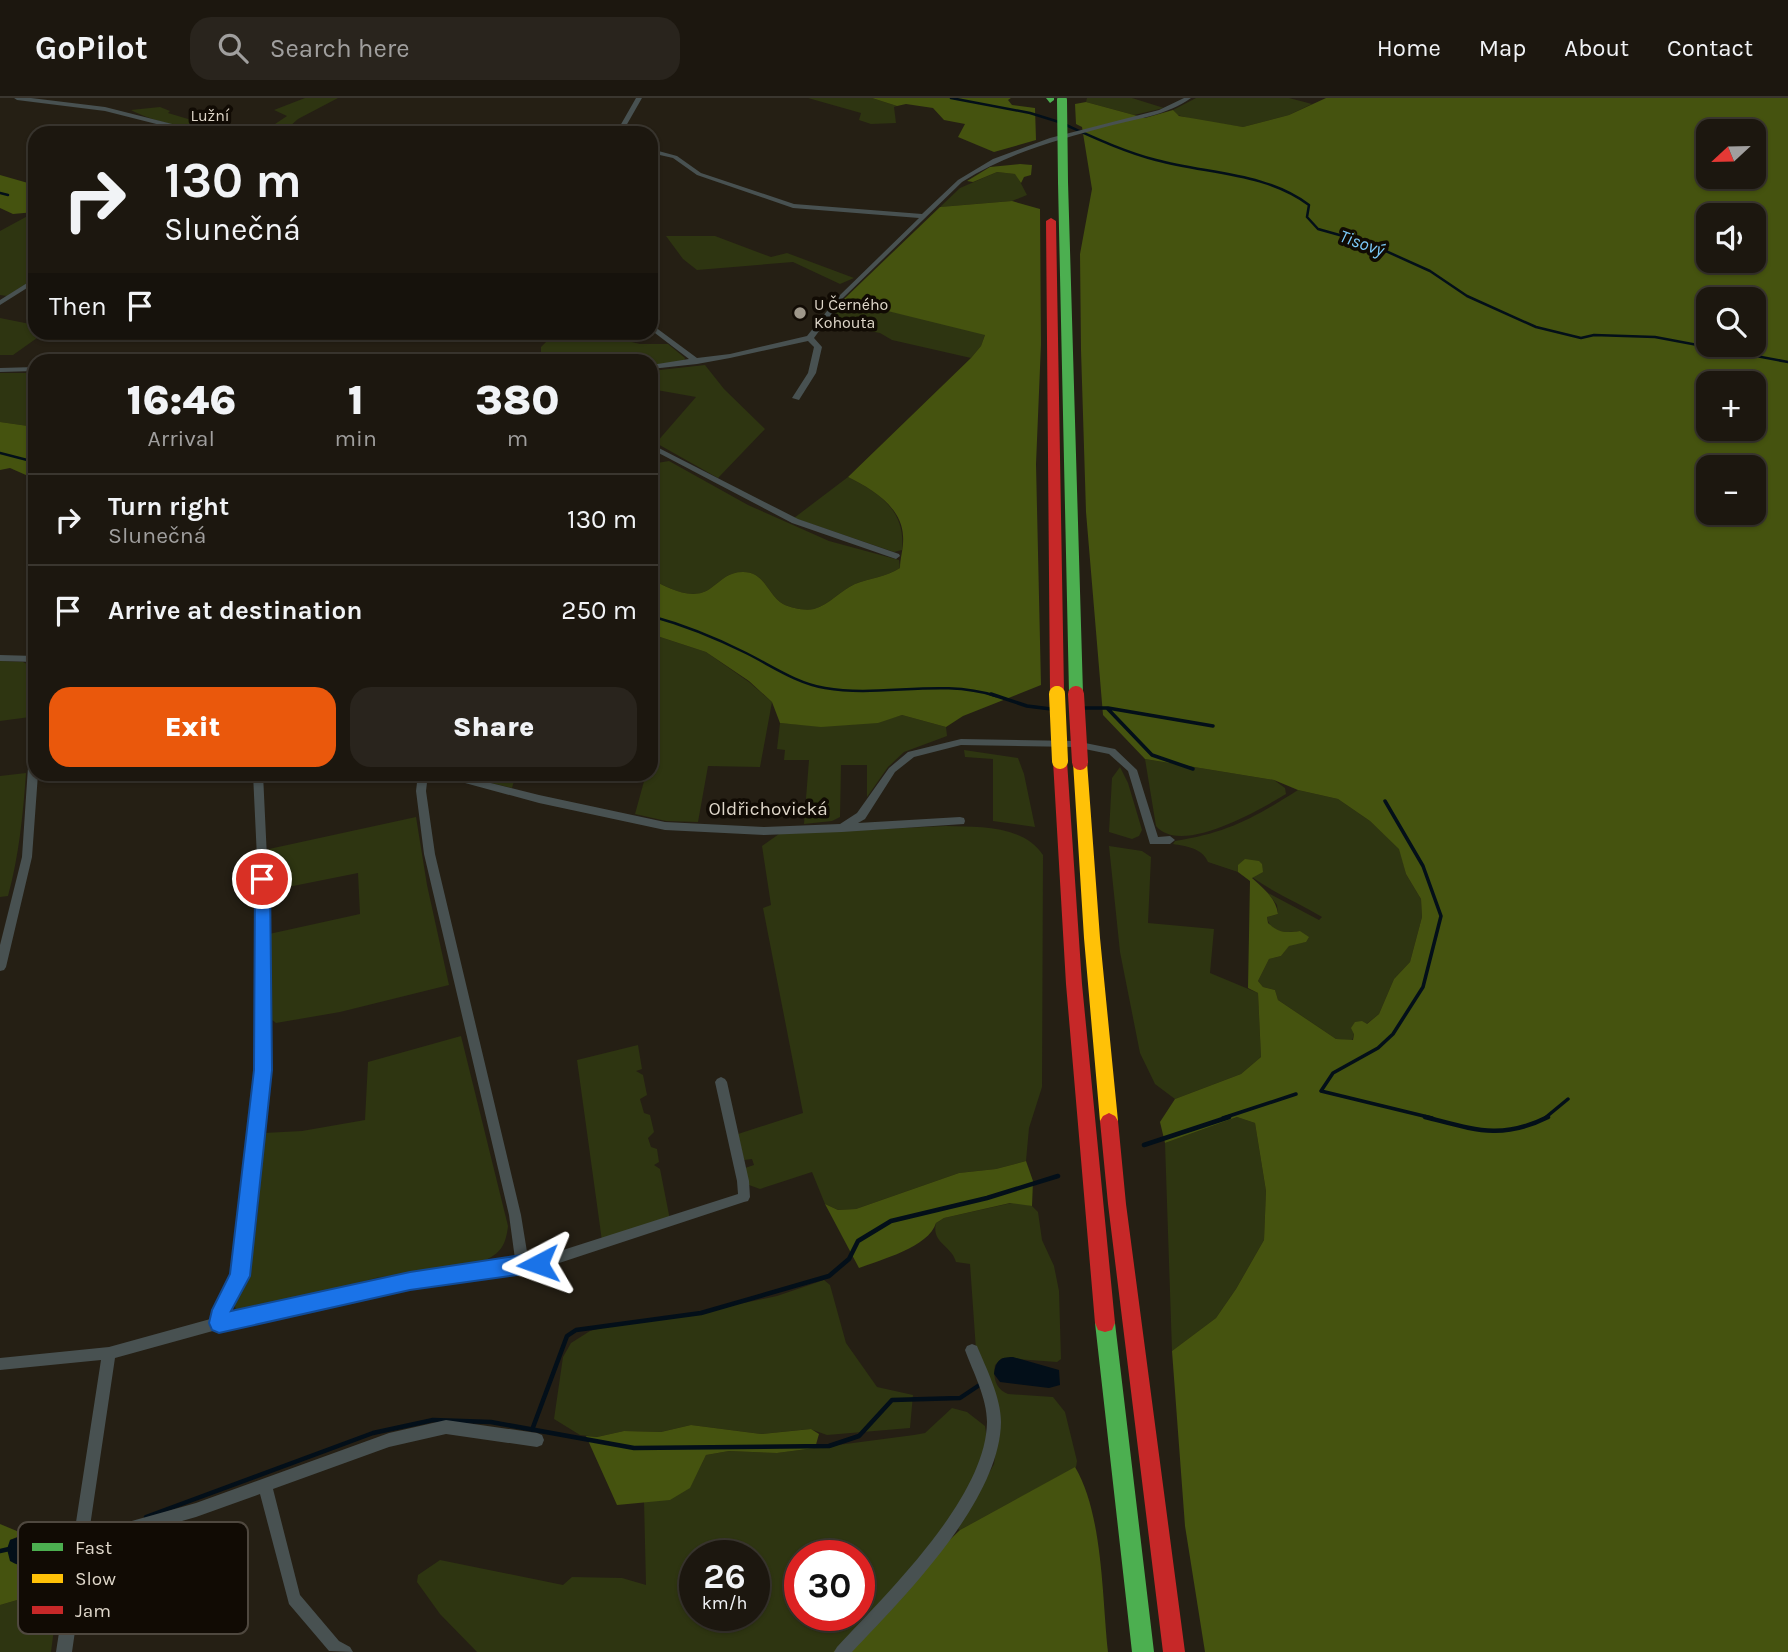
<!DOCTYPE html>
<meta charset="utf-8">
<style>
:root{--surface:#1c170f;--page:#29241d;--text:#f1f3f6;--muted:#a09f9e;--line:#3a362f;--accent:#ea580c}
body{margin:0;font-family:Karla,sans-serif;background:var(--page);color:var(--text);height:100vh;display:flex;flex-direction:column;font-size:26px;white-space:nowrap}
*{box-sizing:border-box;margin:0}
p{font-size:23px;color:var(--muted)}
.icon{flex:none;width:38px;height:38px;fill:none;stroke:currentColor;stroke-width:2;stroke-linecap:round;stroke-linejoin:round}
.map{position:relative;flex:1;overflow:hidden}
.details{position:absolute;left:28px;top:256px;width:630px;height:427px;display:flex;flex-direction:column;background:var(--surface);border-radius:21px;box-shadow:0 2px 5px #0004,0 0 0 2px var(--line)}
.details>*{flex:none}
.banner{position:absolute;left:28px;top:28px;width:630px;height:214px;border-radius:21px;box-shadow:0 2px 5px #0004,0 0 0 2px var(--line);background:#1c170f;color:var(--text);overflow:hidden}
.needle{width:46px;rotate:248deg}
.controls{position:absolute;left:1696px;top:21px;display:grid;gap:14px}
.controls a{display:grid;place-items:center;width:70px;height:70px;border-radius:14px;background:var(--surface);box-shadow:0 2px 5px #0004,0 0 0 2px var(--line);font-size:35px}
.speed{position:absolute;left:679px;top:1442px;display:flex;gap:14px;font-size:35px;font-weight:700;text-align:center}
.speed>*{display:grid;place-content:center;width:91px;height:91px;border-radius:50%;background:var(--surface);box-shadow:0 2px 5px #0004,0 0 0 2px var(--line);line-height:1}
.speed small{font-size:18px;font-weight:400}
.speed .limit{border:10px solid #d22;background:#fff;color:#111}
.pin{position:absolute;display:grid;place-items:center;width:60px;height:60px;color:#fff;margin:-30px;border:4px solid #fff;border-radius:50%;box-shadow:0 2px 7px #0007}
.me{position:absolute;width:77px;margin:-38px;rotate:266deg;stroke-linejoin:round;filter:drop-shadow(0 0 5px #0008)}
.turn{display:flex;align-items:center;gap:24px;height:147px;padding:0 21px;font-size:32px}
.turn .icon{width:91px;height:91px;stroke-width:2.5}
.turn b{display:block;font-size:49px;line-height:60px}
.then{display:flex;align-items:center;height:66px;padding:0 21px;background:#0003;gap:14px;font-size:26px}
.eta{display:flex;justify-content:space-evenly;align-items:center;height:119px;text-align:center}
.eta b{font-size:42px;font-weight:800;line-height:49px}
.cta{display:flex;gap:14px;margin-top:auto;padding:14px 21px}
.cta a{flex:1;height:80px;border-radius:21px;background:var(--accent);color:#fff;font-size:28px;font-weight:800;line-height:80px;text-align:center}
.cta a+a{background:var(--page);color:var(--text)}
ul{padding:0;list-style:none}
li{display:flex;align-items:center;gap:21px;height:91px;padding:0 21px;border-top:2px solid var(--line)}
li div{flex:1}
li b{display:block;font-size:26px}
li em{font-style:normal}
header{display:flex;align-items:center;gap:42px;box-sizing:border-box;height:98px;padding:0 35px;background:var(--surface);border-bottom:2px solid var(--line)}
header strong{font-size:33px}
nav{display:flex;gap:38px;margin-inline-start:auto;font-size:24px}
.search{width:490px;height:63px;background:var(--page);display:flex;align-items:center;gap:18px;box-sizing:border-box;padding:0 24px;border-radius:21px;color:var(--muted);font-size:26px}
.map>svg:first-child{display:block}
.green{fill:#2e3511;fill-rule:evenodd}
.forest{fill:#45530f;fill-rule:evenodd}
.water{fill:#030f19}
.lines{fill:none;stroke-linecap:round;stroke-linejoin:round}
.stream-far2{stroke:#030f19;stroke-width:2.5}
.stream-far1{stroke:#030f19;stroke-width:3.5}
.stream{stroke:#030f19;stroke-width:4.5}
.street{fill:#485151;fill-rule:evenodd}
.fast{fill:#4caf50;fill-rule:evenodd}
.slow{fill:#ffc107;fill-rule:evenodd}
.jam{fill:#c62828;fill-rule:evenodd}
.fast-bridge{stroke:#4caf50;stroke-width:10}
.slow-bridge-far1{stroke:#ffc107;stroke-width:12}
.slow-bridge{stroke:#ffc107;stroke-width:16}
.jam-bridge-far1{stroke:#c62828;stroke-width:12}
.jam-bridge{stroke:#c62828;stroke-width:16}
.route{fill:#1a73e8;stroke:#114b97;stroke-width:2}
.poi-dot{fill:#9e978a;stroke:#110b04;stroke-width:2.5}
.labels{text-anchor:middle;stroke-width:7;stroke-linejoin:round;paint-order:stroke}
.far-street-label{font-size:16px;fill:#dfd7ca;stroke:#110b04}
.far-poi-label{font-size:16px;fill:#dfd7ca;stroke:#110b04;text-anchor:start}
.far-water-label{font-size:18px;font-style:italic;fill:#7dcbfc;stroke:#110b04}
.street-label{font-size:19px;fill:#dfd7ca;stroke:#110b04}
.key{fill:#110b04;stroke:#4f483f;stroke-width:2}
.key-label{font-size:19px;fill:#dfd7ca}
</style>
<header>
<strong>GoPilot</strong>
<div class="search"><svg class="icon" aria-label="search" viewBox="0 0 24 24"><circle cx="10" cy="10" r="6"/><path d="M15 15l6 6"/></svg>Search here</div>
<nav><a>Home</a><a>Map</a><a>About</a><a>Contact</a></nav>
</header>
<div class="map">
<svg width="1788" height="1554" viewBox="0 0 1788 1554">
<rect width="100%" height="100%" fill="#251f14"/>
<path class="green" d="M305 0H338L298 21 289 29 272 28 287 18 274 12Z
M808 0H872L897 8 894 9 896 25 871 26 859 22 861 15Z
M1087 0H1132L1164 10 1134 17 1086 4Z
M1196 0H1289L1312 6 1289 17 1243 29 1195 22 1174 16 1173 12Z
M160 9 170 13 168 15 205 26C191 35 145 20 131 12Z
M997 74 1016 76 1027 97 1012 103 940 109 960 90Z
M35 114V180L7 198 0 197V133Z
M666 138H715L771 159 787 155 854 180 840 186 793 164 697 172 683 161Z
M843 202 983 235 985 237 981 248 971 260 892 242 880 235 829 225Z
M0 220 35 227V234L44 235 13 257H0Z
M555 235H594L640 246H668L685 260 684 263 651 267V262H544L546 259 541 254V249Z
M705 267 724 291 765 331 718 380 656 345 696 299 651 291V273Z
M0 275H35V329L0 324Z
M669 363 748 407 829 443 899 462 900 470C886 479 870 480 855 486 841 492 829 507 814 511 805 513 791 510 783 506 767 496 765 474 743 474 728 474 722 482 711 490 693 504 668 490 651 481V366Z
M848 379C880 395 906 413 902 452L894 454 794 420Z
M651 536 706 554 749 584 772 604 760 669 708 668 698 724 666 723 635 716 646 676H651Z
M0 563 23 564 33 569 30 619 0 623Z
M902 617 946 629 947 638 904 654 888 669 867 699V667H841L840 719 832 723 804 726 809 662H784L785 652 777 651 780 625C822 629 862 629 902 617Z
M964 652 1018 660 1024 676 1035 729 993 723V661L965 659Z
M1145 661 1274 682 1285 690 1286 696C1259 712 1181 758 1156 728Z
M1120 669 1128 685 1142 732 1139 738 1132 741 1109 734 1112 680Z
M26 675C23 717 19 758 8 798L0 799V678Z
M453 676H516L512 690Z
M1298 692 1338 701 1370 723 1400 751 1406 776 1421 801 1422 819 1410 864 1394 881 1379 916 1354 936 1352 943 1336 941 1278 902 1275 892 1263 889 1258 883 1269 861 1281 858 1289 847 1306 844 1300 833C1286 835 1270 836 1267 819L1278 816 1277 807 1268 795 1319 822 1322 819C1294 802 1261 790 1238 767V774L1208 764C1202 750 1186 748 1173 746L1175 743C1227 735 1254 720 1298 692Z
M416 719 427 787 449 887 340 914 276 925 271 921 269 912V836L360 816 358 775 273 792 272 789H269V751Z
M946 728C978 729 1024 727 1043 757L1042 989 1029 1030 1026 1063 996 1071 959 1075 856 1111 838 1112 825 1106 812 1074 760 1091 749 1087 745 1070 754 1067 752 1061 744 1062 738 1036 803 1015 763 810 771 807 762 748 779 736Z
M1109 748 1142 753 1151 759 1148 825 1214 831 1210 875 1258 895 1261 959 1241 976 1175 1001 1155 986 1140 955 1120 854Z
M461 938 508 1128C506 1146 501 1156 483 1163L376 1180 261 1211 242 1215 236 1213 234 1204C260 1165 259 1083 264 1035L302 1033 365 1022 368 964Z
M638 947 642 971 636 973 643 977 647 997 640 1001 644 1015 650 1017 654 1034 648 1040 651 1049 657 1051 659 1064 654 1067 660 1071 670 1122 602 1143 577 962Z
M1237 1019 1255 1025 1266 1093 1264 1142 1236 1191 1216 1220 1172 1253 1165 1045Z
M1016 1104 1032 1108 1038 1114 1042 1142 1054 1168 1059 1193 1061 1261 1057 1264 1002 1260 995 1267C993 1279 995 1291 1008 1296L1053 1299 1065 1314 1077 1363 1076 1369 960 1432 958 1431 994 1366 999 1329 976 1252 970 1166 956 1164C952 1148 931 1145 936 1125L944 1120Z
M824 1182 830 1187 846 1245 877 1289 913 1297 910 1330 827 1337 810 1331 761 1336 691 1327 661 1334 624 1333 597 1339 580 1337 554 1321 563 1259 571 1245 590 1233 617 1226 705 1213 777 1198Z
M952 1310 967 1314 985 1328C987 1338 987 1350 984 1360 963 1421 881 1510 833 1554H477L440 1516 417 1484 418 1477 440 1462 563 1487 572 1479 622 1480 646 1487 644 1403C684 1401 689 1392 706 1357L729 1353 777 1355 914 1337 925 1335ZM695 1458H754V1517H695ZM800 1458H859V1517H800Z
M31 1498 52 1506 55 1523 51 1554H0V1507Z"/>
<path class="forest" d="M872 0H1011L1008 2 1012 7 1035 10 1036 42 994 54 958 39 965 26 944 22 933 10 906 6 897 8Z
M1326 0H1788V1554H1205L1185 1428 1172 1253 1216 1220 1236 1191 1264 1142 1266 1093 1255 1025 1237 1019 1165 1045 1160 1024 1175 1001 1241 976 1261 959 1258 895 1248 890 1250 783 1238 774V767L1245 761 1259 763 1262 766 1263 774 1252 780C1264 791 1276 800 1278 816L1267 819 1268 825C1279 835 1285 835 1300 833L1309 839 1306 844 1289 848 1281 858 1269 861 1258 883 1263 889 1275 892 1278 902 1336 941 1353 942 1354 936 1351 930 1355 924 1362 923 1367 926 1379 916 1394 881 1410 864 1422 819 1421 801 1406 776 1399 751 1370 723 1338 701 1298 692 1274 682 1145 661 1103 617 1086 414 1081 252 1080 156 1092 91 1082 29 1076 26 1075 6 1086 4 1145 20 1173 12 1179 18 1243 29 1289 17ZM1708 33H1754V79H1708ZM1708 117H1754V163H1708ZM1708 201H1754V247H1708ZM1708 285H1754V331H1708ZM1708 369H1754V415H1708Z
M1020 66 1032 67 1031 77 1024 79 1021 85 1015 76 997 74 973 84 967 83 990 69Z
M0 77 35 87V114L13 116 0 110Z
M1012 103 1040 111 1041 246 1036 366 1041 587 963 618 946 629 902 617 878 625 821 629 780 625 772 604 749 583 706 554 651 536V481C668 490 693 504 711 490 722 482 728 474 743 474 765 474 767 496 783 506 791 510 805 513 814 511 829 507 841 492 855 486 870 480 886 479 900 470 900 460 904 449 903 438 902 409 871 390 848 379L971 260 981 248 985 237 843 202 940 109Z
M0 324 35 329V381L10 370 0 372Z
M1026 1063 1033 1083 1032 1108 1010 1105 944 1120 936 1125C929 1149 880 1162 859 1170L825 1106 838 1112 856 1111 959 1075 996 1071Z
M691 1327 761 1336 811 1331 819 1336 815 1350 777 1355 729 1353 706 1357 690 1390 670 1402 617 1407 586 1338 597 1339 624 1333 661 1334Z
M1075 1369C1103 1416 1102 1499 1108 1554H833L960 1432Z
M0 1426 24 1436 10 1442 38 1469 51 1463 62 1452 52 1506 31 1498 0 1507Z"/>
<path class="water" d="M1013 1259 1059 1272 1060 1287 1049 1290 1000 1284 994 1276C996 1263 999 1259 1013 1259Z
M46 1430 60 1433C72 1464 32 1477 10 1463L7 1451 10 1442Z"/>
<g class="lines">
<path class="stream-far2" d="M951 0 1030 15 1059 24
M1066 27C1095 40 1125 54 1156 62 1207 76 1265 74 1309 107L1307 119 1318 131 1368 145 1430 173 1467 198 1536 229 1581 240 1594 237 1655 239 1788 264
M0 95 8 97
M0 355 35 364
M651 518C684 527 716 540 746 555 772 568 796 585 825 590 882 600 940 580 996 598"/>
<path class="stream-far1" d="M991 596 1027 608 1051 611
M1083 610H1107L1152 657 1193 671
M1108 610 1213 628
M1385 703 1423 768 1441 818 1423 889 1393 936 1378 950 1333 975 1321 993 1432 1020
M1223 1020 1296 996
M1545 1020 1568 1001"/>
<path class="stream" d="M1425 1019C1473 1031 1500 1043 1548 1019
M1144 1047 1229 1019
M532 1332 567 1238 576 1232 701 1215 829 1178 849 1161 858 1143 891 1123 987 1100 1058 1078
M146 1419 373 1335 433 1322 491 1324 634 1350 829 1348 859 1338 892 1302 960 1300 981 1286
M58 1441 78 1437
M0 1453 9 1451"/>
<path class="street" d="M14 0H31L105 9 188 30 257 27 322 33 325 35H302L257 31 188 34 105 13 17 2Z
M636 0H642L622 35H616Z
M1184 0H1191C1168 17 1136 21 1109 28 1057 42 1008 55 962 84L843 200 814 240 822 249 816 275 799 302 792 300 808 275 814 249 808 243 730 260 697 266 651 271V267L689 261 651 232V226L697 260 730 256 807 238 839 198 919 120 793 110 697 77 673 60 651 55V51L677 58 701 75 794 106 922 116 958 82 993 61 1050 40 1159 12Z
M35 180V185L0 207V202Z
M35 269V273L0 274V270Z
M651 346 798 421 899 456 900 458 896 461 893 460 792 425 651 351Z
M0 557 35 558V564L0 563Z
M35 636V676H38L32 759 6 869 4 872 0 873V847L22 759 30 639Z
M961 641 1075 643 1115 651 1137 672 1158 739 1170 738 1175 742 1170 746H1150L1128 673 1109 656 1075 649 961 647 914 659 895 674 865 721 858 725 960 719 964 720 965 723 964 726 842 734 764 737 665 732 539 705 443 679 438 676H454L539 697 665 724 764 729 840 726 857 715 889 670 908 654Z
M253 676H263L268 781 269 973 246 1178 228 1217 410 1177 515 1161 509 1117 424 756 416 693 418 676H428L426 693 435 756 521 1117 528 1160H538L738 1096 737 1083 715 984 717 981 721 979 725 981 727 984 749 1083 750 1099 748 1103 744 1104 538 1172H522L410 1189 220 1231 115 1260 89 1435 196 1405 389 1335 446 1322 537 1335 542 1337 544 1342 542 1347 537 1349 446 1336 389 1349 273 1391 300 1497 339 1543 350 1549 353 1554 329 1553 289 1506 260 1396 196 1419 87 1450 72 1554H56L101 1262 0 1272V1260L109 1249 214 1220 217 1208 234 1177 257 973 258 781Z
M972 1246 977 1248C986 1270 1001 1299 1001 1324 1000 1403 904 1499 852 1554H834L837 1549C887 1495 986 1400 987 1324 987 1300 973 1274 965 1252L967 1248Z"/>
<path class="fast" d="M1046 0H1054V2L1050 5Z
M1063 81 1068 84 1083 595 1076 600 1069 595 1058 84Z
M1105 1216 1112 1218 1115 1225 1154 1554H1132L1095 1225 1098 1218Z"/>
<path class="slow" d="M1080 659 1087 664 1100 840 1118 1023 1115 1028 1109 1031 1103 1028 1100 1023 1084 840 1073 664Z"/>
<path class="jam" d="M1051 120 1056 123 1064 594 1057 599 1050 594 1046 123Z
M1060 658 1067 663 1082 886 1115 1225 1112 1232 1105 1234 1098 1232 1095 1225 1066 886 1053 663Z
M1109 1015 1115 1018 1118 1023 1126 1106 1185 1554H1163L1108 1106 1100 1023 1103 1018Z"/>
<path class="fast-bridge" d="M1062 2 1063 84"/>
<path class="slow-bridge-far1" d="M1057 594V598"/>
<path class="slow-bridge" d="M1057 596 1060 663"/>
<path class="jam-bridge-far1" d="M1076 595V598"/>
<path class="jam-bridge" d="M1076 596 1080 664"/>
</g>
<path class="route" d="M262 775 270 781 272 972 250 1178 231 1213 410 1174 522 1157 545 1160 548 1166 545 1173 410 1192 219 1235 212 1232 209 1225 212 1212 230 1176 254 972 255 781Z"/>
<circle class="poi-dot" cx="800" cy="215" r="7"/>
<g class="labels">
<g class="far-street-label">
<text x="210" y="23">Lužní</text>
</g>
<g class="far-poi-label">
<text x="814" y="212">U Černého<tspan x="814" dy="18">Kohouta</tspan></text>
</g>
<g class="far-water-label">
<text transform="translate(1362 145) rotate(20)" y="6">Tisový</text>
</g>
<g class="street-label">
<text x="768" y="717">Oldřichovická</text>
</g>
</g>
<rect x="18" y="1424" width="230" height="112" rx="10" class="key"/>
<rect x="32" y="1445" width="31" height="8" fill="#4caf50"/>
<rect x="32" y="1476" width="31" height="9" fill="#ffc107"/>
<rect x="32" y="1508" width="31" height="8" fill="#c62828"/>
<g class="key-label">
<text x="75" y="1456">Fast</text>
<text x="75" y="1487">Slow</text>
<text x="75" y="1519">Jam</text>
</g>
</svg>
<div class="controls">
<a><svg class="needle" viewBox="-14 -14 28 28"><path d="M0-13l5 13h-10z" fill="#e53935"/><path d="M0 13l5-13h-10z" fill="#a09f9e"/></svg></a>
<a><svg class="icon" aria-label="sound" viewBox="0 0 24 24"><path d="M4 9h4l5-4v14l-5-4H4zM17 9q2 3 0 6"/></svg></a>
<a><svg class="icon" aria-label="search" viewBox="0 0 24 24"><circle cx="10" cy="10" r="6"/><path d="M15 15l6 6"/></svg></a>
<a>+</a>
<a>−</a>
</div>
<div class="speed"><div>26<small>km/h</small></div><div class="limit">30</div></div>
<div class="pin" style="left:262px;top:781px;background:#d93025"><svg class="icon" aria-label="arrive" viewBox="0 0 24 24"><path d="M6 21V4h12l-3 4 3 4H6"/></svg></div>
<svg class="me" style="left:538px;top:1166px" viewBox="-20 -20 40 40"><path d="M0-17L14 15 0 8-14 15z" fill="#1a73e8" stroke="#fff" stroke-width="4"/></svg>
<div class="banner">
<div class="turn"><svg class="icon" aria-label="right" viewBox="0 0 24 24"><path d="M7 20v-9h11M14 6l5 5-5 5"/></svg><div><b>130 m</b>Slunečná</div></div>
<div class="then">Then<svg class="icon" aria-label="arrive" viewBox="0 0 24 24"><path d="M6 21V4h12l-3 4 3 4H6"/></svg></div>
</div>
<section class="details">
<div class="eta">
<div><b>16:46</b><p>Arrival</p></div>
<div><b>1</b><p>min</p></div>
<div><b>380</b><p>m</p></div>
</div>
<ul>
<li><svg class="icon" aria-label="right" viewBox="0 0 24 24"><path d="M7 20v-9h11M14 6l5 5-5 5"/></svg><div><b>Turn right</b><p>Slunečná</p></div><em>130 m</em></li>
<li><svg class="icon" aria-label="arrive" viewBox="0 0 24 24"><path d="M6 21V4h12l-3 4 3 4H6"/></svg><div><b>Arrive at destination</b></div><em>250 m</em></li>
</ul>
<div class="cta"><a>Exit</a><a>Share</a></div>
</section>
</div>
